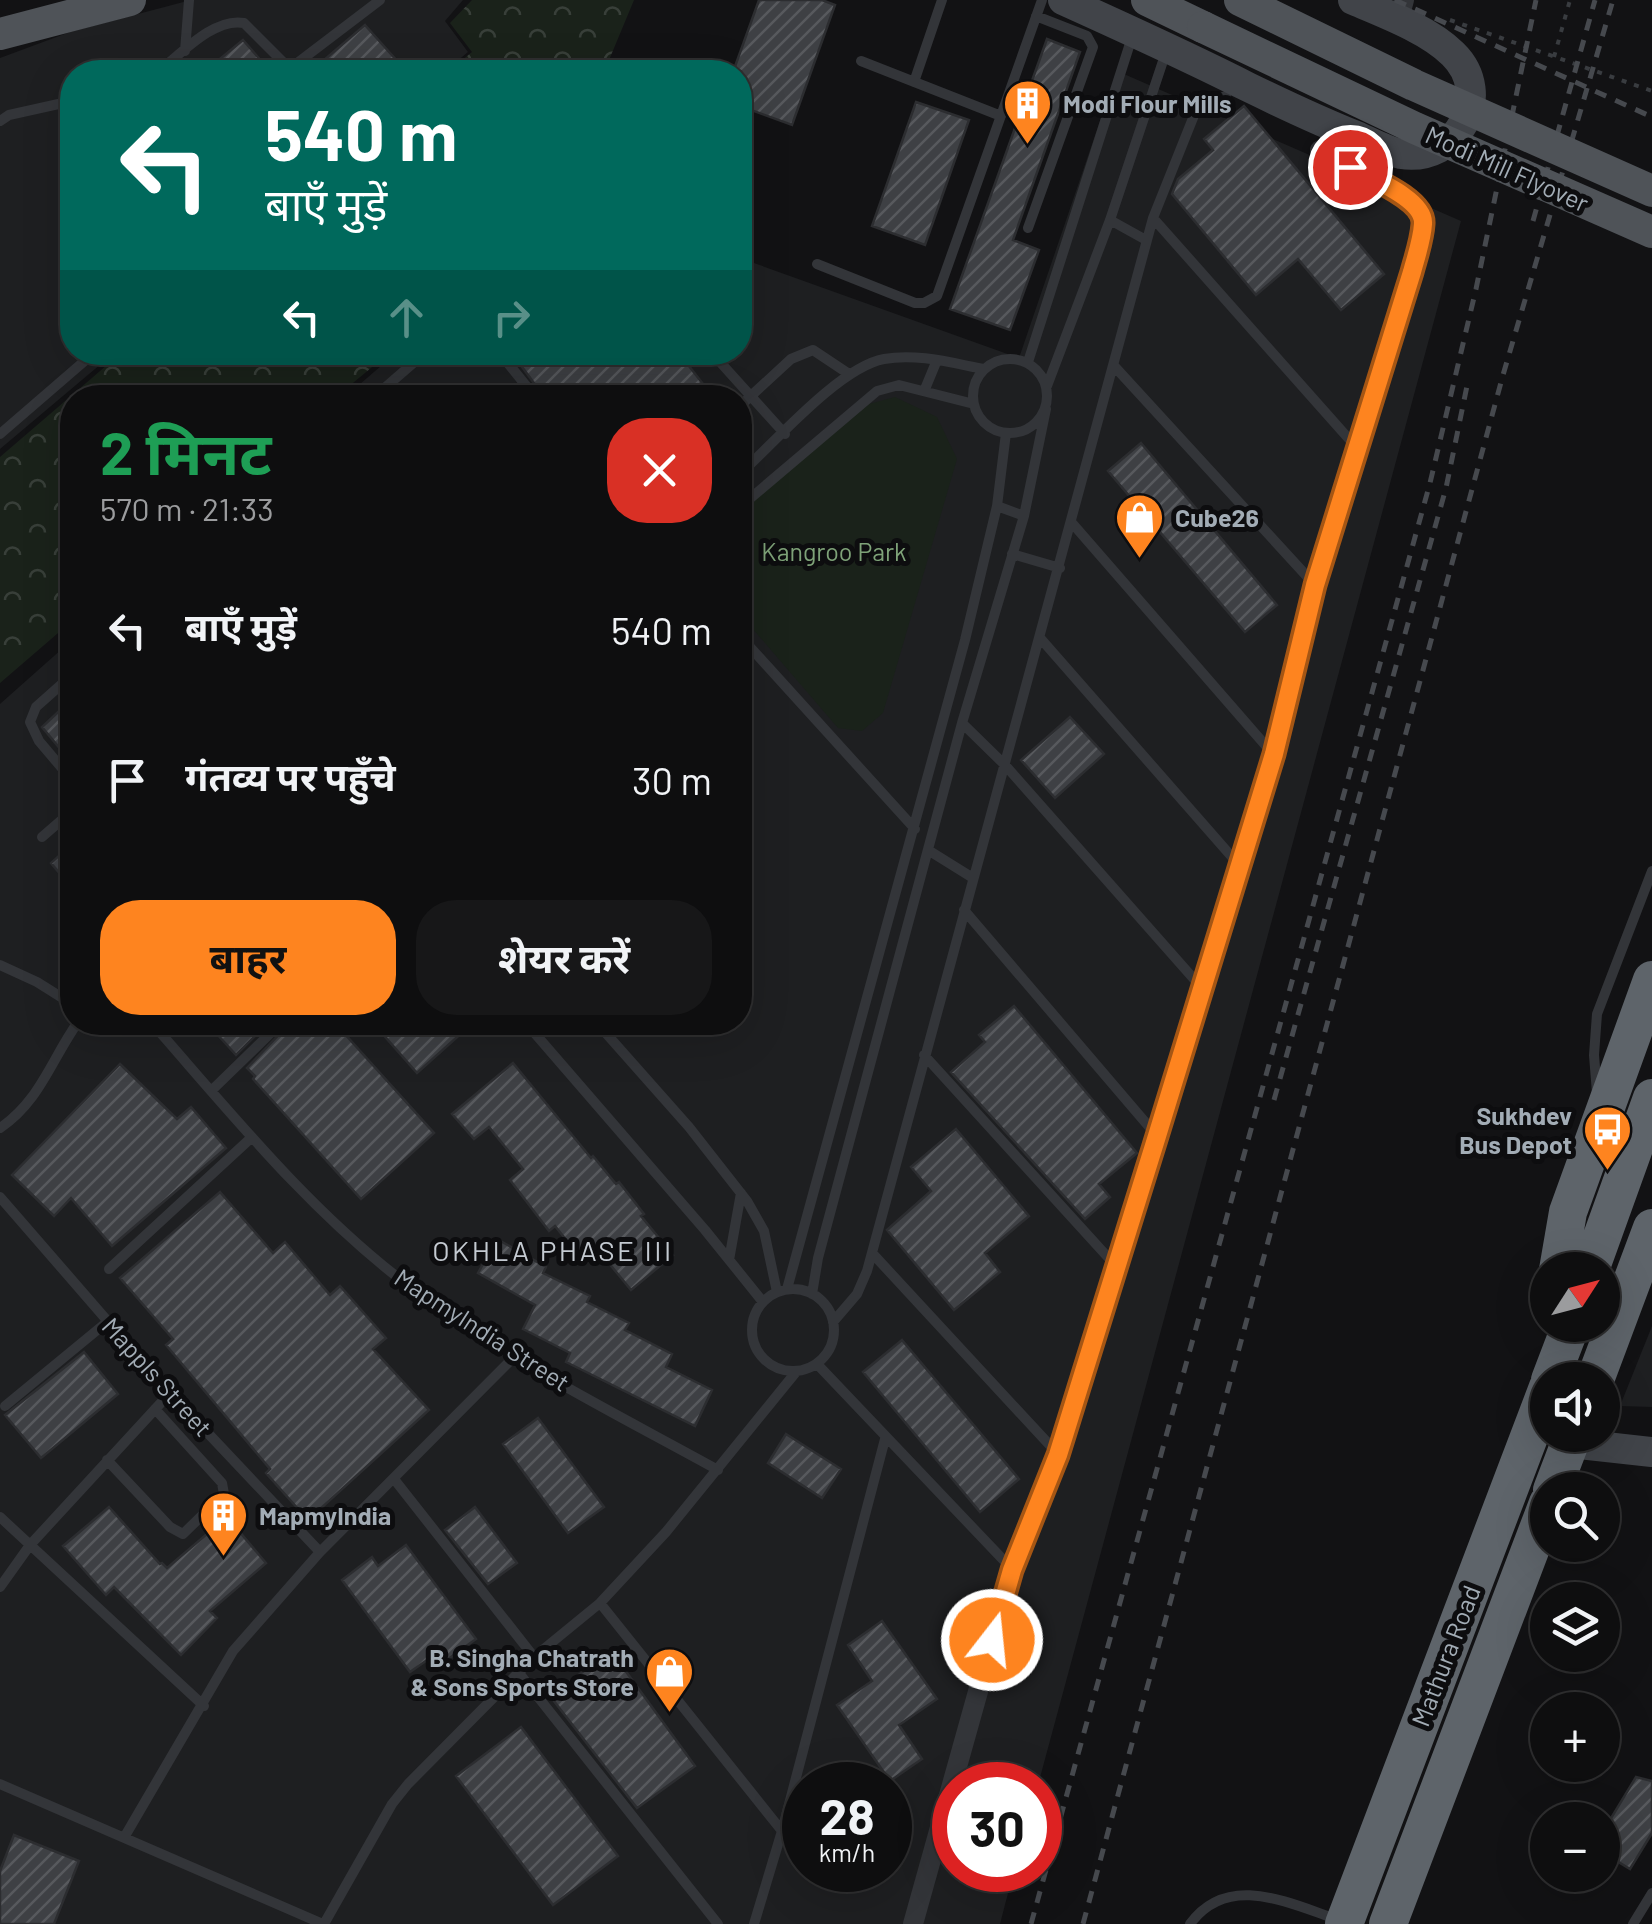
<!DOCTYPE html>
<html lang="hi">
<meta charset="utf-8">
<style>
:root{--surface:#0e0e0f;--page:#171718;--text:#f1f3f6;--muted:#9b9c9e;--line:#2e2e2f;--accent:#fe841f}
body{margin:0;font-family:Barlow,"Noto Sans Devanagari",sans-serif;background:var(--page);color:var(--text);height:100vh;display:flex;flex-direction:column;font-size:38px;white-space:nowrap}
*{box-sizing:border-box;margin:0}
p{font-size:32px;color:var(--muted)}
.icon{flex:none;width:55px;height:55px;fill:none;stroke:currentColor;stroke-width:2;stroke-linecap:round;stroke-linejoin:round}
.map{position:relative;flex:1;overflow:hidden}
.sheet{position:absolute;left:60px;top:385px;width:692px;height:650px;display:flex;flex-direction:column;background:var(--surface);border-radius:40px;box-shadow:0 10px 40px #0002,0 0 0 2px var(--line)}
.sheet>*{flex:none}
.banner{position:absolute;left:60px;top:60px;width:692px;height:305px;border-radius:40px;box-shadow:0 10px 40px #0002,0 0 0 2px var(--line);background:#00695c;color:#fff;overflow:hidden}
.needle{width:65px;rotate:54deg}
.controls{position:absolute;left:1530px;top:1252px;display:grid;gap:20px}
.controls a{display:grid;place-items:center;width:90px;height:90px;border-radius:50%;background:var(--surface);box-shadow:0 10px 40px #0002,0 0 0 2px var(--line);font-size:50px}
.speed{position:absolute;left:782px;top:1762px;display:flex;gap:20px;font-size:50px;font-weight:700;text-align:center}
.speed>*{display:grid;place-content:center;width:130px;height:130px;border-radius:50%;background:var(--surface);box-shadow:0 10px 40px #0002,0 0 0 2px var(--line);line-height:1}
.speed small{font-size:25px;font-weight:400}
.speed .limit{border:15px solid #d22;background:#fff;color:#111}
.pin{position:absolute;display:grid;place-items:center;width:85px;height:85px;color:#fff;margin:-42px;border:5px solid #fff;border-radius:50%;box-shadow:0 2px 10px #0007}
.me{position:absolute;width:110px;margin:-55px;rotate:16deg;stroke-linejoin:round;filter:drop-shadow(0 0 8px #0008)}
.turn{display:flex;align-items:center;gap:35px;height:210px;padding:0 40px;font-size:45px}
.turn .icon{width:130px;height:130px;stroke-width:2.5}
.turn b{display:block;font-size:70px;line-height:85px}
.lanes{display:flex;align-items:center;height:95px;padding:0 40px;background:#0003;justify-content:center;gap:50px;direction:ltr}
.lanes .off{opacity:.35}
.round{display:grid;place-items:center;flex:none;width:105px;height:105px;border-radius:40px;background:var(--page)}
.head{display:flex;align-items:center;justify-content:space-between;height:170px;padding:0 40px}
h1{font-size:60px;font-weight:700;line-height:75px;color:#1e9e55}
.primary-button{display:flex;gap:20px;margin-top:auto;padding:20px 40px}
.primary-button a{flex:1;height:115px;border-radius:40px;background:var(--accent);color:#111;font-size:40px;font-weight:700;line-height:115px;text-align:center}
.primary-button a+a{background:var(--page);color:var(--text)}
ul{padding:0;list-style:none}
li{display:flex;align-items:center;gap:30px;height:150px;padding:0 40px}
li div{flex:1}
li b{display:block;font-size:38px}
li em{font-style:normal}
.map>svg:first-child{display:block}
.built{fill:#1e1f21;fill-rule:evenodd}
.forest{fill:url(#forest-crowns)}
.park{fill:#1a221a}
.building{fill:url(#building-hatch);stroke:#2c2d30;stroke-width:2.5}
.lines{fill:none;stroke-linecap:round;stroke-linejoin:round}
.path{stroke:#393c40;stroke-width:4;stroke-dasharray:5 8;stroke-linecap:butt}
.lane{stroke:#333539;stroke-width:10}
.street{stroke:#333539;stroke-width:20}
.secondary{stroke:#414449;stroke-width:30}
.primary{stroke:#4f5358;stroke-width:32}
.highway{stroke:#5e646a;stroke-width:38}
.rail{stroke:#46494e;stroke-width:5;stroke-dasharray:12 10;stroke-linecap:butt}
.primary-bridge{stroke:#4f5358;stroke-width:32}
.route-casing{stroke:#a55614;stroke-width:25}
.route{stroke:#fe841f;stroke-width:18}
.labels{text-anchor:middle;stroke-width:10;stroke-linejoin:round;paint-order:stroke}
.poi-label{font-size:25px;font-weight:bold;fill:#a2acb5;stroke:#0d0d0f;text-anchor:start}
.street-label{font-size:25px;fill:#a2acb5;stroke:#0d0d0f}
.park-label{font-size:25px;fill:#7ea278;stroke:#0d0d0f}
.neighbourhood-label{font-size:28px;letter-spacing:2.5px;fill:#c4cad1;stroke:#0d0d0f}
</style>
<div class="map">
<svg width="1652" height="1924" viewBox="0 0 1652 1924">
<defs>
<pattern id="forest-crowns" width="20" height="18" patternUnits="userSpaceOnUse" patternTransform="scale(2.5)"><rect width="20" height="18" fill="#1a221a"/><path d="M2 6a3 3 0 1 1 6 0M12 15a3 3 0 1 1 6 0" fill="none" stroke="#383f39"/></pattern>
<pattern id="building-hatch" width="6" height="6" patternUnits="userSpaceOnUse" patternTransform="scale(2.5)"><rect width="6" height="6" fill="#3e4044"/><path d="M-1 1l2-2M0 6l6-6M5 7l2-2" fill="none" stroke="#57595d"/></pattern>
</defs>
<rect width="100%" height="100%" fill="#121214"/>
<path class="built" d="M191 0H463L445 21 468 52 444 72H72V352L114 353 0 449V58L70 32Z
M1117 71 1461 221 1038 1785H955V1870H1014L1000 1924H0V704L72 640V1022H740V398L345 397 396 353 740 352V258L1019 358ZM805 1785H890V1870H805Z
M1652 1326V1407L1620 1406Z"/>
<path class="forest" d="M472 0H634L604 72H448L472 52 450 23Z
M121 353H389L336 397 72 398V621L0 683V457Z"/>
<path class="park" d="M895 397 937 417 957 459 883 713 862 731 838 728 740 614V511L869 404Z"/>
<path class="building" d="M759 0H822L835 5 792 125 740 106V72H733Z
M365 25 407 72H310Z
M1047 39 1080 52 1013 240 1039 250 1010 330 950 309Z
M243 40 271 72H204Z
M916 102 969 120 925 245 872 226Z
M1244 106 1384 274 1341 310 1298 259 1256 295 1172 194 1178 179 1213 150 1204 139Z
M511 352H678L714 398H545Z
M1141 443 1277 605 1245 632 1108 471Z
M72 699V763L42 727Z
M1070 717 1104 754 1055 798 1021 760Z
M72 844V888L51 863Z
M1014 1006 1137 1153 1099 1184 1110 1197 1085 1219 951 1072 985 1042 979 1035Z
M206 1022H269L236 1055Z
M291 1022H334L434 1133 361 1199 253 1079 255 1076 247 1068Z
M390 1022H474L417 1073 380 1031Z
M513 1063 591 1158 593 1156 616 1184 619 1182 644 1214 641 1216 673 1255 631 1290 598 1250 583 1261 555 1226 549 1231 510 1180 523 1169 489 1127 474 1139 452 1114Z
M120 1064 177 1119 191 1107 226 1148 112 1246 71 1198 54 1216 12 1175Z
M956 1129 1029 1216 985 1253 1000 1272 954 1310 887 1230 931 1191 911 1167Z
M220 1192 273 1253 285 1242 330 1295 340 1286 386 1338 373 1349 429 1410 308 1520 266 1473 270 1469 166 1345 173 1339 120 1278Z
M497 1239 546 1267 543 1273 590 1296 587 1302 629 1323 625 1330 672 1354 666 1367 712 1390 695 1426 566 1362 570 1353 523 1329 535 1305 478 1273Z
M902 1340 1019 1479 980 1512 863 1372Z
M84 1352 118 1394 41 1458 5 1415Z
M538 1418 604 1507 568 1533 503 1444Z
M786 1434 841 1469 822 1498 768 1463Z
M109 1507 160 1564 162 1563 167 1568 227 1517 266 1563 210 1611 217 1618 181 1655 114 1587 106 1595 63 1546Z
M475 1507 517 1563 488 1584 445 1530Z
M406 1545 476 1639 440 1665 433 1656 410 1672 342 1580 372 1557 378 1566Z
M882 1621 937 1699 899 1725 922 1759 890 1781 837 1705 872 1681 848 1645Z
M611 1651 695 1766 637 1808 550 1696Z
M521 1727 618 1856 553 1905 456 1776Z
M1636 1777 1652 1781V1833L1630 1869 1602 1852V1833Z
M14 1835 79 1861 54 1924H0V1871Z"/>
<g class="lines">
<path class="path" d="M1450 20 1652 91
M1554 57 1570 0"/>
<path class="lane" d="M185 51 189 0
M861 61 1001 116
M158 72C180 55 214 17 244 23L285 64 292 67 380 0
M914 82 942 0
M0 121 9 115 72 101
M1153 218 1357 448
M1110 220 1146 240
M1028 228 1093 47 1087 36 1036 16
M817 264 915 303H924L937 296 1042 0
M499 352 536 398
M711 352 785 434
M973 396a37 37 0 1 1 74 0a37 37 0 1 1-74 0Z
M1028 362 1133 34
M1115 367 1314 584
M1047 386 1110 220 1166 52
M925 389 937 360
M373 398 426 352
M740 406 791 359 813 350 849 374
M0 434 95 352
M740 474C775 442 840 367 884 359 917 353 952 363 984 369
M997 506 1024 516
M740 507 877 391 899 385 974 404
M1072 523 1273 754
M1012 554 1060 568
M740 636 915 829
M1041 639 1239 865
M72 675 36 707 30 722 39 741 72 780
M962 723 1005 765 1201 987
M42 837 72 811
M928 850 973 878
M964 910 1157 1136
M0 965 37 982 72 1004
M151 1022C231 1113 308 1209 405 1283 501 1357 611 1411 718 1470
M525 1022 705 1230 763 1302
M596 1022 689 1127 747 1201 764 1231 777 1292
M924 1055 1115 1265
M211 1091 282 1022
M1597 1093 1594 1055 1597 1014 1652 871
M0 1128C40 1101 51 1060 78 1022
M0 1197 170 1393 320 1552
M872 1253 1058 1454
M729 1260 741 1193
M109 1269 251 1138
M752 1330a41 41 0 1 1 82 0a41 41 0 1 1-82 0Z
M787 1289 965 640 997 506 1006 433
M812 1294 818 1258 962 723 1024 516 1046 409
M833 1322 857 1294 867 1271 1153 218 1199 103 1226 96
M817 1364 1012 1569
M5 1406 107 1322
M107 1460 170 1527 183 1534 224 1494 222 1483 155 1409
M394 1479 534 1657
M0 1517 204 1706
M0 1587 30 1545 170 1393
M600 1603 782 1831
M519 1673 718 1924
M0 1784 323 1924
M125 1836 233 1651 320 1552 514 1357
M324 1924 392 1804 408 1784 534 1657 600 1603 666 1532 796 1372
M754 1924 782 1831 885 1439
M1190 1924C1228 1872 1288 1903 1339 1920
M1633 1924 1652 1893"/>
<path class="street" d="M1399 19 1404 0
M913 1924 1012 1570 1058 1455 1157 1136 1274 755 1315 585 1412 272 1424 221 1412 201 1320 150"/>
<path class="secondary" d="M1063 0C1125 28 1187 56 1248 87 1285 105 1321 122 1359 137 1372 143 1387 151 1401 154 1457 163 1495 95 1453 54 1429 30 1384 13 1353 0
M1570 1443 1652 1452"/>
<path class="primary" d="M1147 0 1203 27
M0 34 130 0"/>
<path class="highway" d="M1558 1270 1568 1212 1652 980
M1590 1270 1652 1098
M1550 1380 1571 1325
M1595 1380 1652 1228
M1552 1490 1573 1435
M1344 1924 1548 1387
M1388 1924 1548 1503"/>
<path class="rail" d="M1395 0 1652 117
M1533 221 1595 0
M1274 1100 1446 488 1467 386
M1031 1924 1430 483 1476 289 1536 0
M1083 1924 1503 375 1613 0"/>
<path class="primary-bridge" d="M1240 0 1414 85 1652 191
M1203 27 1415 128 1652 232"/>
</g>
<g class="lines">
<defs>
<path id="route" d="M992 1640 1012 1570 1058 1455 1157 1136 1274 754 1315 585 1412 272C1416 257 1422 240 1423 224 1425 199 1370 178 1350 167"/>
</defs>
<use href="#route" class="route-casing"/>
<use href="#route" class="route"/>
</g>
<defs>
<symbol id="building-pin" viewBox="-11 -11 22 30"><path d="M0 17L-7.5 6A9.5 9.5 0 1 1 7.5 6Z" fill="#fe841f" stroke="#0d0d0f"/><path d="M-4-6H4V6H1V3H-1V6H-4ZM-2.5-4.3h1.7v1.8h-1.7ZM.8-4.3h1.7v1.8H.8ZM-2.5-1h1.7V.8h-1.7ZM.8-1h1.7V.8H.8Z" fill="#fff"/></symbol>
<symbol id="shop-pin" viewBox="-11 -11 22 30"><path d="M0 17L-7.5 6A9.5 9.5 0 1 1 7.5 6Z" fill="#fe841f" stroke="#0d0d0f"/><path d="M-5-2.5h2.3a2.7 3.5 0 0 1 5.4 0H5L5.5 6h-11ZM-1.5-2.5h3a1.5 2.3 0 0 0-3 0Z" fill="#fff"/></symbol>
<symbol id="bus-pin" viewBox="-11 -11 22 30"><path d="M0 17L-7.5 6A9.5 9.5 0 1 1 7.5 6Z" fill="#fe841f" stroke="#0d0d0f"/><path d="M-5-6H5V4H4V6H2V4H-2V6H-4V4H-5ZM-3.5-4V0h7V-4ZM-3.5 1.2v1.5H-2V1.2ZM2 1.2v1.5H3.5V1.2Z" fill="#fff"/></symbol>
</defs>
<g fill-rule="evenodd">
<use href="#building-pin" x="1000" y="76" width="55" height="75"/>
<use href="#shop-pin" x="1112" y="490" width="55" height="75"/>
<use href="#bus-pin" x="1580" y="1102" width="55" height="75"/>
<use href="#building-pin" x="196" y="1488" width="55" height="75"/>
<use href="#shop-pin" x="642" y="1644" width="55" height="75"/>
</g>
<g class="labels">
<g class="poi-label">
<text x="1063" y="113">Modi Flour Mills</text>
<text x="1175" y="527">Cube26</text>
<text x="1572" y="1125" text-anchor="end">Sukhdev<tspan x="1572" dy="29">Bus Depot</tspan></text>
<text x="259" y="1525">MapmyIndia</text>
<text x="634" y="1667" text-anchor="end">B. Singha Chatrath<tspan x="634" dy="29">&amp; Sons Sports Store</tspan></text>
</g>
<g class="street-label">
<text transform="translate(1507 169) rotate(24)" y="9">Modi Mill Flyover</text>
<text transform="translate(482 1330) rotate(33)" y="9">MapmyIndia Street</text>
<text transform="translate(157 1377) rotate(48)" y="9">Mappls Street</text>
<text transform="translate(1446 1656) rotate(-69)" y="9">Mathura Road</text>
</g>
<g class="park-label">
<text x="834" y="561">Kangroo Park</text>
</g>
<g class="neighbourhood-label">
<text x="553" y="1261">OKHLA PHASE III</text>
</g>
</g>
</svg>
<div class="controls">
<a><svg class="needle" viewBox="-14 -14 28 28"><path d="M0-13l5 13h-10z" fill="#e53935"/><path d="M0 13l5-13h-10z" fill="#9b9c9e"/></svg></a>
<a><svg class="icon" aria-label="sound" viewBox="0 0 24 24"><path d="M4 9h4l5-4v14l-5-4H4zM17 9q2 3 0 6"/></svg></a>
<a><svg class="icon" aria-label="search" viewBox="0 0 24 24"><circle cx="10" cy="10" r="6"/><path d="M15 15l6 6"/></svg></a>
<a><svg class="icon" aria-label="layers" viewBox="0 0 24 24"><path d="M12 4l9 5-9 5-9-5zM3 14l9 5 9-5"/></svg></a>
<a>+</a>
<a>−</a>
</div>
<div class="speed"><div>28<small>km/h</small></div><div class="limit">30</div></div>
<div class="pin" style="left:1350px;top:167px;background:#d93025"><svg class="icon" aria-label="arrive" viewBox="0 0 24 24"><path d="M6 21V4h12l-3 4 3 4H6"/></svg></div>
<svg class="me" style="left:992px;top:1640px" viewBox="-20 -20 40 40"><circle r="17" fill="#fe841f" stroke="#fff" stroke-width="3"/><path d="M0-11L8 9 0 5-8 9z" fill="#fff"/></svg>
<div class="banner">
<div class="turn"><svg class="icon" aria-label="left" viewBox="0 0 24 24"><path d="M17 20v-9H6M10 6l-5 5 5 5"/></svg><div><b>540 m</b>बाएँ मुड़ें</div></div>
<div class="lanes"><svg class="icon" aria-label="left" viewBox="0 0 24 24"><path d="M17 20v-9H6M10 6l-5 5 5 5"/></svg><svg class="icon off" aria-label="ahead" viewBox="0 0 24 24"><path d="M12 20V5M6 11l6-6 6 6"/></svg><svg class="icon off" aria-label="right" viewBox="0 0 24 24"><path d="M7 20v-9h11M14 6l5 5-5 5"/></svg></div>
</div>
<section class="sheet">
<div class="head"><div><h1>2 मिनट</h1><p>570 m · 21:33</p></div><a class="round" style="background:#d93025;color:#fff"><svg class="icon" aria-label="close" viewBox="0 0 24 24"><path d="M6 6l12 12M18 6L6 18"/></svg></a></div>
<ul>
<li><svg class="icon" aria-label="left" viewBox="0 0 24 24"><path d="M17 20v-9H6M10 6l-5 5 5 5"/></svg><div><b>बाएँ मुड़ें</b></div><em>540 m</em></li>
<li><svg class="icon" aria-label="arrive" viewBox="0 0 24 24"><path d="M6 21V4h12l-3 4 3 4H6"/></svg><div><b>गंतव्य पर पहुँचे</b></div><em>30 m</em></li>
</ul>
<div class="primary-button"><a>बाहर</a><a>शेयर करें</a></div>
</section>
</div>
